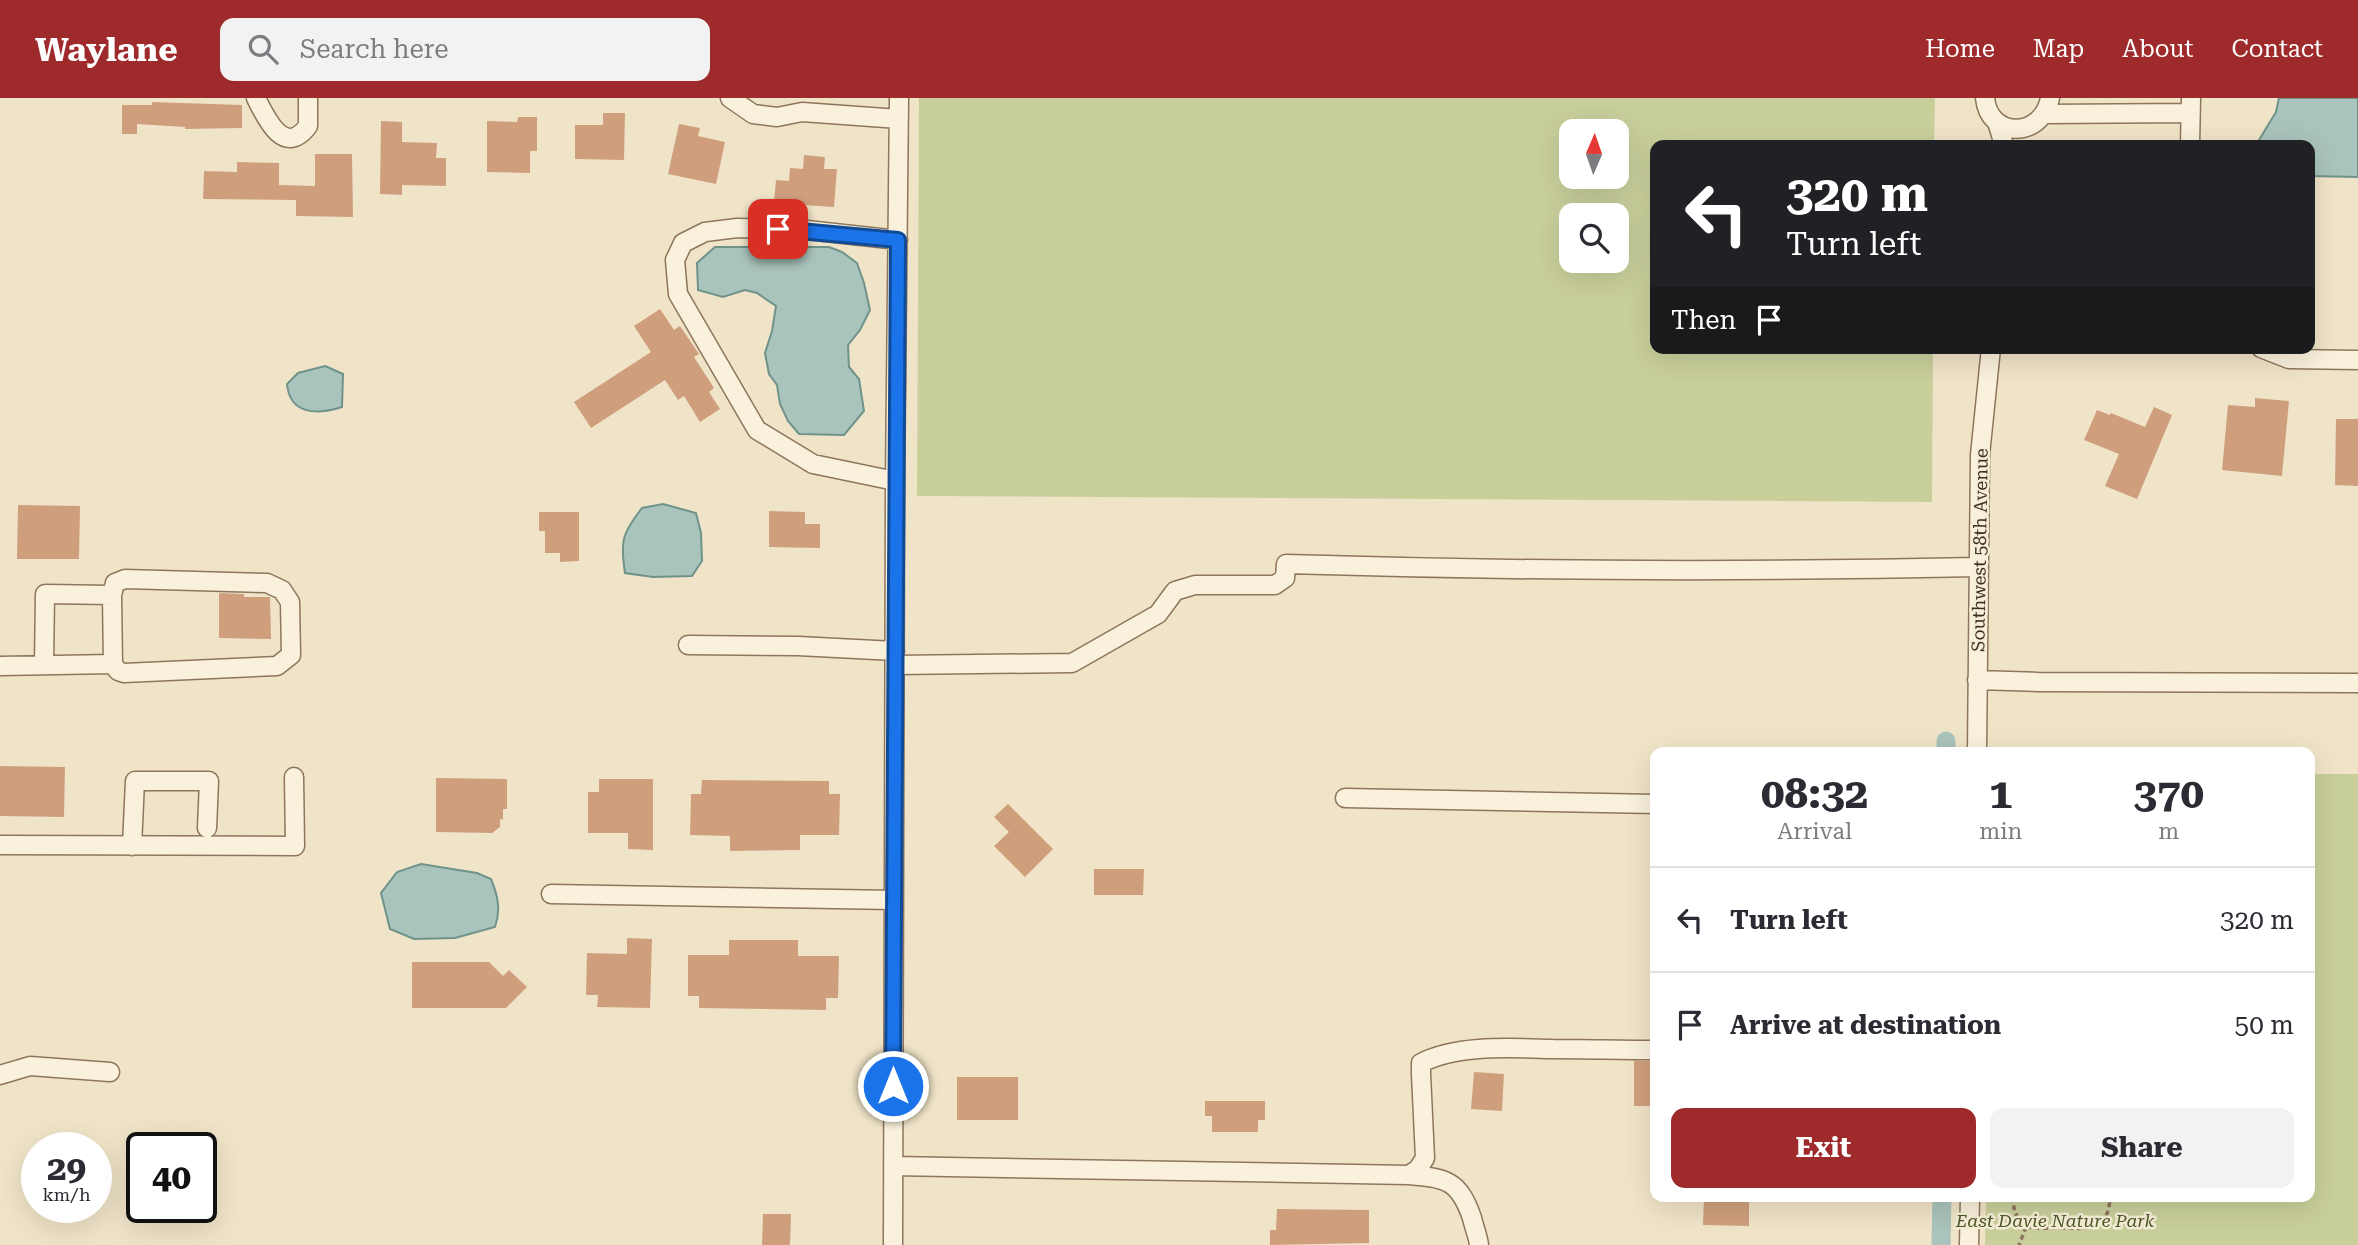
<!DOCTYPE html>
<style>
:root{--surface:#fff;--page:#f2f2f3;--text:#2b2b33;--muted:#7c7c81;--line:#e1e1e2;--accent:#9e2a2b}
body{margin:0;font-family:"Roboto Serif",serif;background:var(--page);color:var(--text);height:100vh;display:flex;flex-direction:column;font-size:26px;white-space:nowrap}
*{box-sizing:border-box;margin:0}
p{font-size:23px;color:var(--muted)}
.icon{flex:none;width:38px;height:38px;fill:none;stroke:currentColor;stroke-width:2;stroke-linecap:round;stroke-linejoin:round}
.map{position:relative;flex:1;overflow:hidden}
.side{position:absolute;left:1650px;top:649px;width:665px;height:455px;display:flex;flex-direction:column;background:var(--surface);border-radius:14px;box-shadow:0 7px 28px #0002}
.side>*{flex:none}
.hud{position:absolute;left:1650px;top:42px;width:665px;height:214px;border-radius:14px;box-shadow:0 7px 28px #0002;background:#202124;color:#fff;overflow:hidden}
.needle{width:46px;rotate:2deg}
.tools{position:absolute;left:1559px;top:21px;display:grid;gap:14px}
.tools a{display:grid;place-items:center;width:70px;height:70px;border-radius:14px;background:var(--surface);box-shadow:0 7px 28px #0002;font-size:35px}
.speed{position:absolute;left:21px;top:1034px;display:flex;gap:14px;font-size:35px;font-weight:700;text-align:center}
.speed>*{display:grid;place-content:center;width:91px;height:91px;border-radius:50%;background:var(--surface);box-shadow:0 7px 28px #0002;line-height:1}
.speed small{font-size:18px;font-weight:400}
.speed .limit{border:4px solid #111;border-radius:10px;background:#fff;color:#111}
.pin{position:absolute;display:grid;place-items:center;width:60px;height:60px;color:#fff;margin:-30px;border-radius:14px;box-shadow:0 4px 10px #0006}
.me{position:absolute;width:77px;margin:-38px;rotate:0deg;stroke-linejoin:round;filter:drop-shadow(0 0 5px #0008)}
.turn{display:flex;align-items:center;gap:24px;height:147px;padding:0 21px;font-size:32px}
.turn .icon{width:91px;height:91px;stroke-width:2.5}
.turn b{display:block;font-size:49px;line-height:60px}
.then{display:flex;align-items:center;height:66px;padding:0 21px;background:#0003;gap:14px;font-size:26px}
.eta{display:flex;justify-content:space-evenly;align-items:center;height:119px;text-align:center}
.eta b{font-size:42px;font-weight:700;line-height:49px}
.button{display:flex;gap:14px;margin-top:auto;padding:14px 21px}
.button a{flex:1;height:80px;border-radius:14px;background:var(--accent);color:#fff;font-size:28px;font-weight:700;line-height:80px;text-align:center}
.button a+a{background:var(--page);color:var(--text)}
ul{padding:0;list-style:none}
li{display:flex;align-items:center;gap:21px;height:105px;padding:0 21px;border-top:2px solid var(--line)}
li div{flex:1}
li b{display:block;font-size:26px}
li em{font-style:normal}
header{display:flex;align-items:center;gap:42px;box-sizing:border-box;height:98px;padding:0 35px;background:var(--accent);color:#fff}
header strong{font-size:33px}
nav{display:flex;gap:38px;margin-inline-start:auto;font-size:24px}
.search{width:490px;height:63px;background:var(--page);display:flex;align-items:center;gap:18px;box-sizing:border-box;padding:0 24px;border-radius:14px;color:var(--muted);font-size:26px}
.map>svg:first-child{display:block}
.green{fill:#c9cf9b;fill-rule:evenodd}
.water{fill:#a9c4bc;stroke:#6f938a;stroke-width:2}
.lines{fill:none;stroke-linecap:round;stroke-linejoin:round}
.canal{stroke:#a9c4bc;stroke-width:19}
.building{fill:#cf9f7d}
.minor-casing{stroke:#8d765c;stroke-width:21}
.path{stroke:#8d765c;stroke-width:3.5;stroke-dasharray:5 3.5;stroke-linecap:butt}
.minor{stroke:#faf1dc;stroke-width:18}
.route-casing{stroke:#114b97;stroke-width:18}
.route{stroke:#1a73e8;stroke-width:12}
.labels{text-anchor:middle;stroke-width:5;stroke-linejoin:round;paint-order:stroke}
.street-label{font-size:18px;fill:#3d2e20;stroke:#f7eed8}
.park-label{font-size:18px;font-style:italic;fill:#4d5a26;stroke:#f7eed8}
</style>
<header>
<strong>Waylane</strong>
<div class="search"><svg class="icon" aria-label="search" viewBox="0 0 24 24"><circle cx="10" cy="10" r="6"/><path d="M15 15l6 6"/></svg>Search here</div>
<nav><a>Home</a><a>Map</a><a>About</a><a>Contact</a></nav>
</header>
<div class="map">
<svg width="2358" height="1147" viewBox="0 0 2358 1147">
<rect width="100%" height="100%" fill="#f0e4c8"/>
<path class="green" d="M919 0H1935L1934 47H1656V250H1933L1932 404 917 398ZM1572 33H1617V79H1572ZM1572 117H1617V163H1572Z
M2310 676H2358V1147H1985L1986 1099H2310Z"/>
<path class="water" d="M2279 0H2358V79L2310 78V47H2256L2276 14Z
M715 149H829L842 154 857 165 864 185 870 212 860 232 848 247 849 269 859 281 864 313 844 337 799 336 788 323 780 306 777 287 769 276 765 255 772 233 776 208 757 195 745 192 723 199 698 192 697 165Z
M325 268 343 276 342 309C317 317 290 317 287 286L298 275Z
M663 406 696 415 701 435 702 463 692 478 653 479 625 475C620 443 622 436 642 410Z
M421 766 477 775 491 781C498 798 501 812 495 829L455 840 414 841 390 831 381 795 397 774Z"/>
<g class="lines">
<path class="canal" d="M1946 654V643
M1941 1147 1942 1099"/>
</g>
<path class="building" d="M152 4 242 7V30L185 31V29L137 26V36H122V7H152Z
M603 15H625L624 62 575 61V27H603Z
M518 19H537V53H530V75L487 74V23L517 24Z
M381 23 402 24V44L437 45 436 60H446V88L402 87V97L380 96Z
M679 26 700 30 698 38 725 44 716 86 668 76Z
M315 56H352L353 119 296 118V102L203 101 204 73 237 74V64L279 65V87L315 88Z
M804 57 825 59 824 71H837L834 109 774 105 776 82 789 83 790 70 803 71Z
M660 211 674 232 680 228 699 256 694 259 714 290 709 294 720 311 700 324 684 298 678 302 665 282 591 330 574 304 651 254 634 228Z
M2255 300 2289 303 2282 378 2222 372 2228 307 2255 309Z
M2154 309 2172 317 2137 401 2105 388 2119 356 2084 342 2097 312 2110 317 2111 315 2145 329Z
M2336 321H2358V388L2335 387Z
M18 407 80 408 79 461H17Z
M769 413 805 414V426H820V450L769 449Z
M539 414H579V463L560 464V455H545V433H539Z
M219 495 244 496V499H270L271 541 219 540Z
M0 668 65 669 64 719 0 718Z
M436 680 507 681V711H503V722L500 721V729L492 735 436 734Z
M599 681H653V752L628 751V735H588V694H599Z
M702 682 829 683V696H840L839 737H800V752L730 753V738L690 737 691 696H701Z
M1008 706 1053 751 1025 779 994 748 1009 734 994 719Z
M1094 771H1144L1143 797H1094Z
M627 840 652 841 650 910 597 909 598 897H586L587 855 627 856Z
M729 842H798V858H839L838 900H826V912L699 910V898H688V857H729Z
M412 864H489L503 878 509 872 527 889 506 910H412Z
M1634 963H1652V977H1656V1008H1634Z
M1474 974 1504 976 1502 1013 1471 1011Z
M957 979H1018V1022H957Z
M1205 1003H1265V1022H1258V1034H1212V1018H1205Z
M1704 1099H1749V1128L1703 1127Z
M1277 1111 1369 1112V1145L1270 1147V1132H1276Z
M763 1116H791L790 1147H762Z"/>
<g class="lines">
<defs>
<path id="minor" d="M256 0C266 20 284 60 308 28V0
M730 0 753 16 777 19 802 14 899 21
M1985 0C1989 41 2042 41 2050 0
M2045 16 2190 15
M1997 24 2004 47
M2190 47 2191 0
M2261 250 2289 261 2358 262
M895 383 813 366 757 332 678 196 675 162 683 145 705 134 737 130 798 131 898 142
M112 497 115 485 125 481 267 485 282 492 290 504 291 557 277 568 124 575 118 573 113 566
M688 547 798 548 895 553
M895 567 1072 565 1158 516 1175 493 1195 487H1275L1285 480 1286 466C1516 473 1748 474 1978 469
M0 568 113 566 112 497 45 496 44 567
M1977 582 2038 584 2358 585
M1977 654 1980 357 1991 250
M1345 700 1656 706
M0 747 295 748 294 679
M132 748 135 683H209L207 730
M551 796 894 802
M0 977 30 968 110 974
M893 1068 1409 1077 1418 1071 1425 1060 1421 976V965C1458 946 1513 950 1553 951 1587 951 1621 952 1656 952
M1409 1077C1446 1080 1459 1082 1472 1120 1474 1129 1478 1138 1479 1147
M893 1147 895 383 899 0
M1969 1147 1970 1099"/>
</defs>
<use href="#minor" class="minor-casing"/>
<path class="path" d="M2012 1099 2015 1115 2026 1129 2019 1147
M2026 1129C2037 1131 2049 1130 2061 1130 2088 1131 2109 1133 2110 1099"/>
<use href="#minor" class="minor"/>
</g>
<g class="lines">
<defs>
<path id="route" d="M778 131 898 142 893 988"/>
</defs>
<use href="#route" class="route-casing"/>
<use href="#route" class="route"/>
</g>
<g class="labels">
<g class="street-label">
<text transform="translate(1980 452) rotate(-89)" y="6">Southwest 58th Avenue</text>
</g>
<g class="park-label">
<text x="2055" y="1129">East Davie Nature Park</text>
</g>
</g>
</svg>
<div class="tools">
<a><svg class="needle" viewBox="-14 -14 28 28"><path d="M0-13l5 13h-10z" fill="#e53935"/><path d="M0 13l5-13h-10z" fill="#7c7c81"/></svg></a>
<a><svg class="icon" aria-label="search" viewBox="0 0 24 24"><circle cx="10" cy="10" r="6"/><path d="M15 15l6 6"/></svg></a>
</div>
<div class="speed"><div>29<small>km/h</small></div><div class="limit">40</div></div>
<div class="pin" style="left:778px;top:131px;background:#d93025"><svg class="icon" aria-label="arrive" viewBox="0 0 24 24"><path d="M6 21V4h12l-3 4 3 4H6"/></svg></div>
<svg class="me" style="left:893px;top:988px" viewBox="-20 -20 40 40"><circle r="17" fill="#1a73e8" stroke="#fff" stroke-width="3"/><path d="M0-11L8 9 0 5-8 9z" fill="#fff"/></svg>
<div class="hud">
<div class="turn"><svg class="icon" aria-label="left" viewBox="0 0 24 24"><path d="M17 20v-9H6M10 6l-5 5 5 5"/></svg><div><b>320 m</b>Turn left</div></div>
<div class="then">Then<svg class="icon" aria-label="arrive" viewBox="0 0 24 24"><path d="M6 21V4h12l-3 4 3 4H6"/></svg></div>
</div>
<section class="side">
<div class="eta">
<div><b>08:32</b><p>Arrival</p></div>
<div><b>1</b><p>min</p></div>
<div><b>370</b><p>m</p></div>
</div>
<ul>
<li><svg class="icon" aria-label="left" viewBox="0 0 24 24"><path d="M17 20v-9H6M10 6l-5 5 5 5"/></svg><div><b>Turn left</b></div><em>320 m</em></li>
<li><svg class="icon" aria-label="arrive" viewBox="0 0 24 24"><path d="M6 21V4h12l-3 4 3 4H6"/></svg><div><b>Arrive at destination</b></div><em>50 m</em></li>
</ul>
<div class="button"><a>Exit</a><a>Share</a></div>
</section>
</div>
